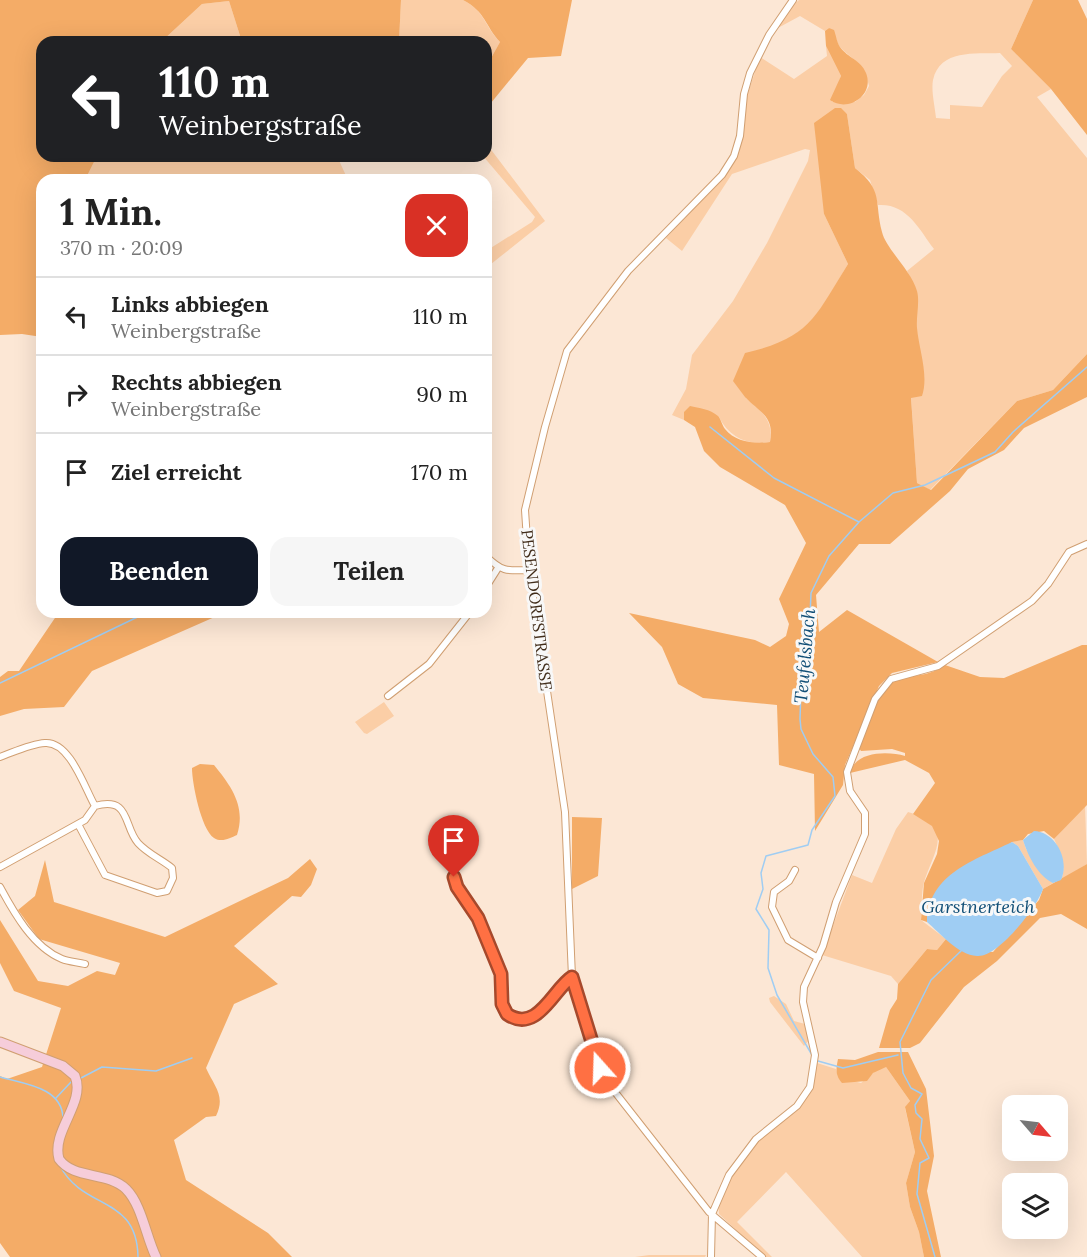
<!DOCTYPE html>
<html lang="de">
<meta charset="utf-8">
<style>
:root{--surface:#fff;--page:#f6f6f6;--text:#222;--muted:#767676;--line:#e0e0e0;--accent:#111827}
body{margin:0;font-family:Lora,serif;background:var(--page);color:var(--text);height:100vh;display:flex;flex-direction:column;font-size:22px;white-space:nowrap}
*{box-sizing:border-box;margin:0}
p{font-size:20px;color:var(--muted)}
.icon{flex:none;width:33px;height:33px;fill:none;stroke:currentColor;stroke-width:2;stroke-linecap:round;stroke-linejoin:round}
.map{position:relative;flex:1;overflow:hidden}
.panel{position:absolute;left:36px;top:174px;width:456px;height:444px;display:flex;flex-direction:column;background:var(--surface);border-radius:18px;box-shadow:0 6px 24px #0002}
.panel>*{flex:none}
.hud{position:absolute;left:36px;top:36px;width:456px;height:126px;border-radius:18px;box-shadow:0 6px 24px #0002;background:#202124;color:#fff;overflow:hidden}
.needle{width:39px;rotate:118deg}
.controls{position:absolute;left:1002px;top:1095px;display:grid;gap:12px}
.controls a{display:grid;place-items:center;width:66px;height:66px;border-radius:12px;background:var(--surface);box-shadow:0 6px 24px #0002;font-size:30px}
.pin{position:absolute;display:grid;place-items:center;width:51px;height:51px;color:#fff;margin:-62px -26px;border-radius:50% 50% 50% 0;rotate:-45deg;box-shadow:0 0 6px #0007}
.pin .icon{rotate:45deg}
.me{position:absolute;width:66px;margin:-33px;rotate:340deg;stroke-linejoin:round;filter:drop-shadow(0 0 4px #0008)}
.turn{display:flex;align-items:center;gap:21px;height:126px;padding:0 24px;font-size:27px}
.turn .icon{width:78px;height:78px;stroke-width:2.5}
.turn b{display:block;font-size:42px;line-height:51px}
.round{display:grid;place-items:center;flex:none;width:63px;height:63px;border-radius:18px;background:var(--page)}
.head{display:flex;align-items:center;justify-content:space-between;height:102px;padding:0 24px}
h1{font-size:36px;font-weight:700;line-height:45px}
.primary-button{display:flex;gap:12px;margin-top:auto;padding:12px 24px}
.primary-button a{flex:1;height:69px;border-radius:18px;background:var(--accent);color:#fff;font-size:24px;font-weight:700;line-height:69px;text-align:center}
.primary-button a+a{background:var(--page);color:var(--text)}
ul{padding:0;list-style:none}
li{display:flex;align-items:center;gap:18px;height:78px;padding:0 24px;border-top:2px solid var(--line)}
li div{flex:1}
li b{display:block;font-size:22px}
li em{font-style:normal}
.map>svg:first-child{display:block}
.green{fill:#fbcea6;fill-rule:evenodd}
.forest{fill:#f4ac67}
.water{fill:#9fcdf3}
.lines{fill:none;stroke-linecap:round;stroke-linejoin:round}
.stream{stroke:#9fcdf3;stroke-width:1.5}
.street-casing{stroke:#d09f72;stroke-width:8}
.secondary-casing{stroke:#d09f72;stroke-width:11}
.street{stroke:#fff;stroke-width:6}
.secondary{stroke:#f6cdda;stroke-width:9}
.route-casing{stroke:#a6492c;stroke-width:15}
.route{stroke:#ff7043;stroke-width:10}
.labels{text-anchor:middle;stroke-width:6;stroke-linejoin:round;paint-order:stroke}
.street-label{font-size:16px;fill:#412d1b;stroke:#f8f8f8}
.water-label{font-size:18px;font-style:italic;fill:#104e76;stroke:#f8f8f8}
</style>
<div class="map">
<svg width="1087" height="1257" viewBox="0 0 1087 1257">
<rect width="100%" height="100%" fill="#fce7d5"/>
<path class="green" d="M401 0H463C486 12 484 26 500 42L486 67V42H399Z
M799 0H1033L1011 49 1051 89 1037 97 1087 158V354L1053 390 1017 401 930 490 917 483 911 397 917 292 907 271 934 249C919 229 907 203 878 205L870 180 855 168 847 114 835 108 824 214 848 264C825 302 813 333 767 348L746 398C761 410 774 421 770 442 747 446 729 437 719 417L684 412V420L672 415 686 389 692 355 733 301 767 243 808 161 810 150 805 149 732 174 682 251 666 238 723 177 736 159 744 129 747 96 760 57 794 79 827 56 826 46 841 76 832 102H855L864 95 869 86C864 62 856 63 841 48 835 42 838 36 829 28L825 31 800 16 776 29 788 9ZM1000 53 1012 66 1002 76 982 107 950 105V119L936 118C935 107 931 91 933 80 940 49 975 54 1000 53Z
M229 1 242 42H161L202 4Z
M486 143 545 221 486 268V251L532 222 535 217 483 156H486Z
M97 156H337L348 180H85Z
M384 702 394 716 367 734 364 733 355 722Z
M1085 805 1087 864 1061 880C1067 866 1060 852 1054 839Z
M908 812C956 827 934 850 924 882 921 894 922 908 921 920L946 939 937 950 927 949 898 984 891 976 822 955 852 875 872 883 896 829Z
M1023 840 1026 849 1053 883 1043 889 1018 846 1012 842Z
M774 996 786 1004 794 1021 805 1024 810 1039 804 1046 770 1002 769 998Z
M817 1063 836 1069 838 1077 861 1083 880 1067H886L910 1101 905 1108 915 1152 906 1183 910 1207 919 1232 924 1257H862L786 1172 737 1222 772 1257H765L719 1214 718 1201 734 1171 757 1142 802 1104 812 1088Z
M649 1255H706L705 1257H635Z"/>
<path class="forest" d="M0 0H401L399 42H369L368 38 362 42H242L229 1 202 4 161 42H42V156H97L85 180H42V337L22 334 0 335Z
M463 0H572L561 56 528 58 486 109V67L500 42C485 26 486 12 463 0Z
M1033 0H1078L1087 19V135L1051 89 1011 49Z
M829 28 834 30C836 35 837 43 840 47 848 58 861 60 866 73 875 95 848 113 830 100L841 76 826 46 825 31Z
M835 108H841L847 114 855 168C884 191 874 201 882 232 886 249 911 270 917 291 920 302 916 316 917 328 919 350 929 375 922 396L911 398 917 483 931 490 1017 401 1053 390 1087 354V397L1024 428 1004 450 968 469 950 491 890 544H859L816 595 819 632 847 610 938 662 892 673 879 686 845 765 843 785 815 831 814 774 779 765 777 705 703 698 678 684 662 647 629 613 755 640 770 647 786 636 789 624 779 599 806 543 785 505 720 467 704 451 695 427 684 420V412L690 406C699 408 710 409 718 416 721 419 722 425 725 429 735 442 754 444 770 442 775 416 759 412 745 397 741 392 737 386 733 381L745 353C810 338 815 317 848 264L824 214 814 123Z
M59 612H226L92 671 64 707 24 709 0 716V677L8 671H19Z
M1082 645H1087V805L1054 839 1044 831 1028 834 1023 840 1012 842 927 910V922L921 920 924 883 937 854 939 841 932 826 913 814 935 783 929 773 905 760 850 773C855 751 888 751 905 756V753L892 749 861 751 859 748C865 730 877 687 896 680 914 674 929 677 945 665L980 677 1004 678Z
M200 764 214 765C232 787 246 807 237 835 230 838 222 843 214 838 201 829 192 783 192 768Z
M572 817 602 818 598 876 572 889Z
M310 859 317 869 311 885 301 897 292 896 234 946 278 984 234 1004 206 1068C214 1086 226 1096 216 1116L206 1117 174 1140 186 1180 268 1233 292 1257H10L0 1243V1076L7 1079 42 1067 61 1008 14 991 0 963V920L38 981 68 986 97 971 115 975 120 963 39 939 18 910 35 896 45 860 54 902 165 937 288 878Z
M1087 864V929L1061 914 1040 918 997 961 964 987 920 1043 910 1048H879L890 1010 897 999 898 984 927 949 937 950 946 939 962 950 993 952 1039 900 1043 889Z
M878 1052H908L926 1089 934 1156 927 1191 941 1257H924L919 1232 910 1207 906 1183 915 1152 905 1107 910 1101 886 1067 873 1073 867 1081 842 1083C835 1075 836 1069 838 1059L855 1060Z"/>
<path class="water" d="M1034 831C1056 832 1070 860 1061 880L1053 883C1038 876 1028 856 1023 840Z
M1012 842 1018 846 1043 889C1037 907 998 958 977 956 958 955 940 933 927 922 928 874 975 860 1012 842Z"/>
<g class="lines">
<path class="stream" d="M710 427 774 478 859 522
M0 683 148 612
M812 1055 777 995 768 968 769 930 756 909 763 889 761 873 766 856 808 845 812 830 835 796 833 777 813 754 801 729 800 719 801 688 808 664 811 593 829 556 859 522 893 493 925 485 995 452 1013 432 1087 367
M818 1061 843 1068 898 1055
M0 1077C24 1084 62 1087 63 1118
M81 1078 102 1067 156 1071 192 1058
M56 1098 71 1082
M60 1166C84 1211 137 1195 138 1257
M935 1257 917 1194 920 1163 929 1158 920 1139 922 1119 916 1113 915 1105 922 1094 911 1088 903 1073 900 1042 931 980 962 950"/>
<defs>
<path id="street" d="M486 556C502 572 507 571 529 570
M486 587 498 568
M388 696 429 664 470 612
M0 757C14 752 30 744 45 743 70 741 85 789 95 806L85 820 0 867
M78 824 105 875 157 893 167 891 173 878 172 868C161 859 148 854 138 843 123 826 131 796 95 806
M795 870 789 881 774 892 772 907 788 940 818 958
M454 877 457 887 478 918 501 974 502 1004 507 1014C536 1035 554 988 572 977
M0 887C14 913 33 947 62 959 69 962 78 962 85 964
M711 1257 712 1214 729 1175 756 1139 797 1106 810 1087 815 1055 803 1002 804 987 823 946 836 902 865 834V813L850 791 847 772 875 699 891 679 938 666 1032 601 1048 584 1069 552 1087 544
M762 1257 709 1212 611 1087 596 1058 572 977 565 812 529 570 525 510 545 427 567 351 628 271 722 175 734 156 740 136 744 94 750 73 769 35 793 0"/>
<path id="secondary" d="M0 1042 63 1066 75 1076C86 1103 51 1131 59 1159 74 1180 107 1171 126 1189 142 1205 146 1237 156 1257"/>
</defs>
<use href="#street" class="street-casing"/>
<use href="#secondary" class="secondary-casing"/>
<use href="#street" class="street"/>
<use href="#secondary" class="secondary"/>
</g>
<g class="lines">
<defs>
<path id="route" d="M454 877 457 887 478 918 501 974 502 1004 507 1014C537 1035 554 988 572 977L600 1068"/>
</defs>
<use href="#route" class="route-casing"/>
<use href="#route" class="route"/>
</g>
<g class="labels">
<g class="street-label">
<text transform="translate(537 610) rotate(83)" y="6">PESENDORFSTRASSE</text>
</g>
<g class="water-label">
<text transform="translate(805 656) rotate(-85)" y="6">Teufelsbach</text>
<text x="978" y="913">Garstnerteich</text>
</g>
</g>
</svg>
<div class="controls">
<a><svg class="needle" viewBox="-14 -14 28 28"><path d="M0-13l5 13h-10z" fill="#e53935"/><path d="M0 13l5-13h-10z" fill="#767676"/></svg></a>
<a><svg class="icon" aria-label="layers" viewBox="0 0 24 24"><path d="M12 4l9 5-9 5-9-5zM3 14l9 5 9-5"/></svg></a>
</div>
<div class="pin" style="left:454px;top:877px;background:#d93025"><svg class="icon" aria-label="arrive" viewBox="0 0 24 24"><path d="M6 21V4h12l-3 4 3 4H6"/></svg></div>
<svg class="me" style="left:600px;top:1068px" viewBox="-20 -20 40 40"><circle r="17" fill="#ff7043" stroke="#fff" stroke-width="3"/><path d="M0-11L8 9 0 5-8 9z" fill="#fff"/></svg>
<div class="hud">
<div class="turn"><svg class="icon" aria-label="left" viewBox="0 0 24 24"><path d="M17 20v-9H6M10 6l-5 5 5 5"/></svg><div><b>110 m</b>Weinbergstraße</div></div>
</div>
<section class="panel">
<div class="head"><div><h1>1 Min.</h1><p>370 m · 20:09</p></div><a class="round" style="background:#d93025;color:#fff"><svg class="icon" aria-label="close" viewBox="0 0 24 24"><path d="M6 6l12 12M18 6L6 18"/></svg></a></div>
<ul>
<li><svg class="icon" aria-label="left" viewBox="0 0 24 24"><path d="M17 20v-9H6M10 6l-5 5 5 5"/></svg><div><b>Links abbiegen</b><p>Weinbergstraße</p></div><em>110 m</em></li>
<li><svg class="icon" aria-label="right" viewBox="0 0 24 24"><path d="M7 20v-9h11M14 6l5 5-5 5"/></svg><div><b>Rechts abbiegen</b><p>Weinbergstraße</p></div><em>90 m</em></li>
<li><svg class="icon" aria-label="arrive" viewBox="0 0 24 24"><path d="M6 21V4h12l-3 4 3 4H6"/></svg><div><b>Ziel erreicht</b></div><em>170 m</em></li>
</ul>
<div class="primary-button"><a>Beenden</a><a>Teilen</a></div>
</section>
</div>
